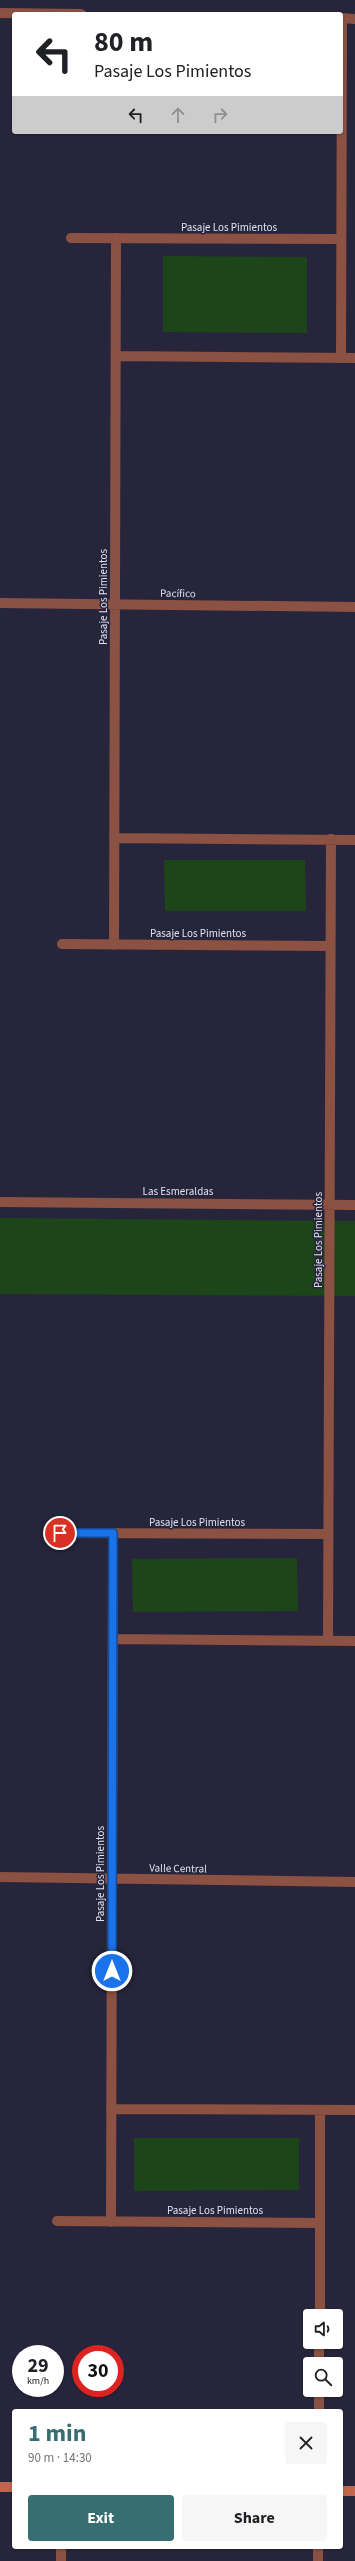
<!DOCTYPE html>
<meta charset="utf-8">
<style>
:root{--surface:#fff;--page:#f6f6f6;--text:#202124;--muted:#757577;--accent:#366e72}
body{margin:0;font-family:"Source Sans 3",sans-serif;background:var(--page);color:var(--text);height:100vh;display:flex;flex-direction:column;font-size:15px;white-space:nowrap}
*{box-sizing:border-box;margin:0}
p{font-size:13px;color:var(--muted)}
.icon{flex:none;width:22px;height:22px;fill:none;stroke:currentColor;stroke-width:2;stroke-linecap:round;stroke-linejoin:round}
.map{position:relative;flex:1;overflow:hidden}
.sheet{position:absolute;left:12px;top:2409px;width:331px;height:140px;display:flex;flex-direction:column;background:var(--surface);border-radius:4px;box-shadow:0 1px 3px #0004}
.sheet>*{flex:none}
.banner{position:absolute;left:12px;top:12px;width:331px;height:122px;border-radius:4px;box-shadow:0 1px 3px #0004;background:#fff;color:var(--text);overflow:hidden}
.buttons{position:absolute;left:303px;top:2309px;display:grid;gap:8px}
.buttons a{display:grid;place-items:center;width:40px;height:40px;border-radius:4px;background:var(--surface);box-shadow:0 1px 3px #0004;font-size:20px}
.speed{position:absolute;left:12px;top:2345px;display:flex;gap:8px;font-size:20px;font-weight:700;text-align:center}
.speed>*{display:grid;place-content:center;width:52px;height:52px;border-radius:50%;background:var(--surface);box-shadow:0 1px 3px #0004;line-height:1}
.speed small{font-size:10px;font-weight:400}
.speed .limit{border:6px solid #d22;background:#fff;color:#111}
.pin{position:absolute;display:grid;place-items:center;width:34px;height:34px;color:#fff;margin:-17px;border:2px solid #fff;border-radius:50%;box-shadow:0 1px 4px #0007}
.me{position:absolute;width:44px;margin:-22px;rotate:0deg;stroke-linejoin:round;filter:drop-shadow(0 0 3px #0008)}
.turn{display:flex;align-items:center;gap:14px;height:84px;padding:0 16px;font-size:18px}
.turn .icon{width:52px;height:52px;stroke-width:2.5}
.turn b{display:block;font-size:28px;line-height:34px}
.lanes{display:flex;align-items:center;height:38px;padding:0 16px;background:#0003;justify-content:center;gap:20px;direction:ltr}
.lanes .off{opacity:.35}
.round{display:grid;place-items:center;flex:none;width:42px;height:42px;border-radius:4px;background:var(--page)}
.head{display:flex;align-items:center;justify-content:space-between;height:68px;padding:0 16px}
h1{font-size:24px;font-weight:700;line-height:30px;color:var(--accent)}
.button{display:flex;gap:8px;margin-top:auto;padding:8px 16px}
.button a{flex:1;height:46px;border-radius:4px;background:var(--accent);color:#fff;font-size:16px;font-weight:700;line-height:46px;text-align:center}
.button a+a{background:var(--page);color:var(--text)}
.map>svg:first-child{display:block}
.green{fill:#1d451a}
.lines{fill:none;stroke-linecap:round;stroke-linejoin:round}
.street{stroke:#8b5142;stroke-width:10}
.secondary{stroke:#c2654e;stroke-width:10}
.route-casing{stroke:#114b97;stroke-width:10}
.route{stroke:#1a73e8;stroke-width:7}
.labels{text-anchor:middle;stroke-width:3;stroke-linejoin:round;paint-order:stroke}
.street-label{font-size:11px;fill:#e0e0ee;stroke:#27253b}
</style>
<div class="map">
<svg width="355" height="2561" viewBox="0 0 355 2561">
<rect width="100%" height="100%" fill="#27253b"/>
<path class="green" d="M163 256 307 257V333L163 332Z
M164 860H305L306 911H165Z
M0 1218 355 1221V1296L0 1294Z
M297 1558 298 1611 133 1612 132 1559Z
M134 2138H299V2190L134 2191Z"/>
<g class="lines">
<path class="street" d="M0 13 81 14
M341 18 355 19
M71 238 341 239
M116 356 355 358
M341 358 342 19
M0 603 355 607
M114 838 355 840
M62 944 330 946
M114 945 116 238
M0 1202 355 1205
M60 1533 328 1534
M113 1639 355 1641
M328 1640 331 839
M0 1877 355 1882
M111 2109 355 2110
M57 2221 320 2223
M111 2222 113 1533
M320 2316V2110
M319 2364V2342
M319 2411V2390
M61 2561V2547
M318 2561V2547"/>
<path class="secondary" d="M0 2487H14
M341 2491H355"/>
</g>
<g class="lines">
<defs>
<path id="route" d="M60 1533H113L112 1971"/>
</defs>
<use href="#route" class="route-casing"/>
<use href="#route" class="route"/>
</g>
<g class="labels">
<g class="street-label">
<text x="229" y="231">Pasaje Los Pimientos</text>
<text transform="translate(178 593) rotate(1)" y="4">Pacífico</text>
<text transform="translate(103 597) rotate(-90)" y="4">Pasaje Los Pimientos</text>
<text x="198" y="937">Pasaje Los Pimientos</text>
<text x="178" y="1195">Las Esmeraldas</text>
<text transform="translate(318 1240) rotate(-90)" y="4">Pasaje Los Pimientos</text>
<text x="197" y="1526">Pasaje Los Pimientos</text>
<text transform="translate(178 1868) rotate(1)" y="4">Valle Central</text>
<text transform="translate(100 1874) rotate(-90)" y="4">Pasaje Los Pimientos</text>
<text x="215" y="2214">Pasaje Los Pimientos</text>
</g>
</g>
</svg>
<div class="buttons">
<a><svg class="icon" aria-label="sound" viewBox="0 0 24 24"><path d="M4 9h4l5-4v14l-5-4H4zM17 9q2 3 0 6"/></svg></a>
<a><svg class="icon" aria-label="search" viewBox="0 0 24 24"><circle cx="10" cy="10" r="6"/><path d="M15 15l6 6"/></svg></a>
</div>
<div class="speed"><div>29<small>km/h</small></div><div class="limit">30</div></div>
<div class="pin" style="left:60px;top:1533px;background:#d93025"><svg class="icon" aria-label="arrive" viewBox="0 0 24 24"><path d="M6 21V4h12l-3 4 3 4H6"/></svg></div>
<svg class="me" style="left:112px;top:1971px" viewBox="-20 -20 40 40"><circle r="17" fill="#1a73e8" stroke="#fff" stroke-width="3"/><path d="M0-11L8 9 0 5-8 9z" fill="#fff"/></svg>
<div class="banner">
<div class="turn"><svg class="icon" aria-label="left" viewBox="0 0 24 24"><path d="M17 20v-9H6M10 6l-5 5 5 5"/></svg><div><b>80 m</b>Pasaje Los Pimientos</div></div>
<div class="lanes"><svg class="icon" aria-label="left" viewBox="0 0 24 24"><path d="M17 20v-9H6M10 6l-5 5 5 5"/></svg><svg class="icon off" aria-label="ahead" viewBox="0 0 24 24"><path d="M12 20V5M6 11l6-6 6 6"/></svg><svg class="icon off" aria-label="right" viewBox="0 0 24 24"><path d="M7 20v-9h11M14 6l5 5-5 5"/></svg></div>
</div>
<section class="sheet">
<div class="head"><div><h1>1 min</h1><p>90 m · 14:30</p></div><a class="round"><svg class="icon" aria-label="close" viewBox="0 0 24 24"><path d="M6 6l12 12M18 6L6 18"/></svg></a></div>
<div class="button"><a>Exit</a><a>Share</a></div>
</section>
</div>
